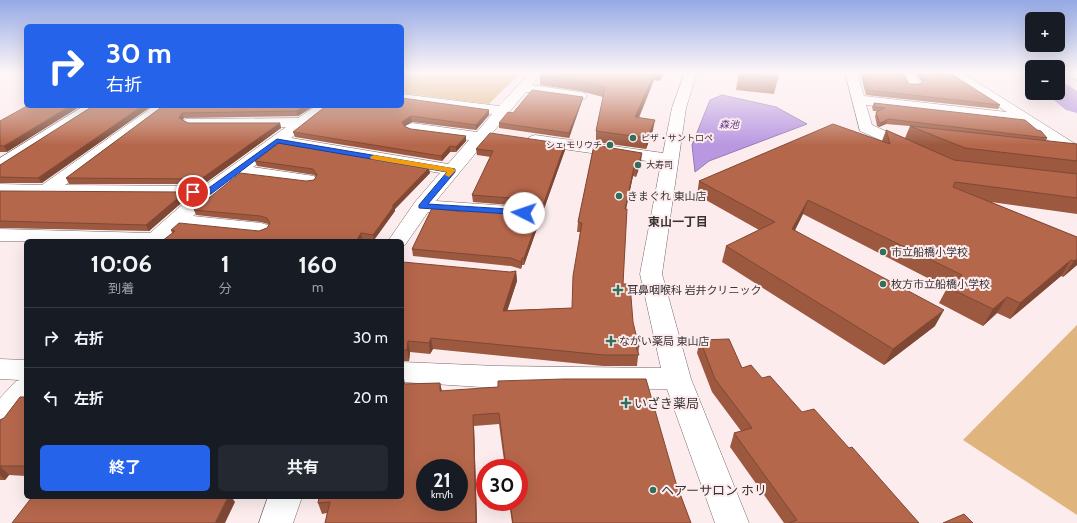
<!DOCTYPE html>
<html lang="ja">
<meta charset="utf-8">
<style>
:root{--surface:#171b24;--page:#242831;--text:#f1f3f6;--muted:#9ea1a6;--line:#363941;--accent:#2563eb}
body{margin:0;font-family:Cabin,"Noto Sans JP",sans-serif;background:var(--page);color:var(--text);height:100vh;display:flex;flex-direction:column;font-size:15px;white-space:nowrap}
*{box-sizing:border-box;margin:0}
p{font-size:13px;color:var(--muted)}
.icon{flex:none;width:22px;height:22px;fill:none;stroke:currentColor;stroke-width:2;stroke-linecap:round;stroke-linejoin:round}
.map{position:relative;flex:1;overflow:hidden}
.side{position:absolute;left:24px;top:239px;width:380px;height:260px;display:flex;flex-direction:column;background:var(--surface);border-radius:6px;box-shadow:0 4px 16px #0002}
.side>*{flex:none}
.guide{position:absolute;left:24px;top:24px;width:380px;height:84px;border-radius:6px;box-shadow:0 4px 16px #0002;background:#2563eb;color:#fff;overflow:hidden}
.fabs{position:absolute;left:1025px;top:12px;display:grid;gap:8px}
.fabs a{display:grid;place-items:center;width:40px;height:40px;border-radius:6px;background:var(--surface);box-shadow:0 4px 16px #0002;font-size:20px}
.speed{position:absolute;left:416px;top:459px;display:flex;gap:8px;font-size:20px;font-weight:700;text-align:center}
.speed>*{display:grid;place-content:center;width:52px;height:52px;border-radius:50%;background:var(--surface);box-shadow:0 4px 16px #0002;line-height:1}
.speed small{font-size:10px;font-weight:400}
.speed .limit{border:6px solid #d22;background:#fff;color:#111}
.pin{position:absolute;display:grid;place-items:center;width:34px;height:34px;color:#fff;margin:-17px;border:2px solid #fff;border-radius:50%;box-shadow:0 1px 4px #0007}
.me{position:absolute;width:44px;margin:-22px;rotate:274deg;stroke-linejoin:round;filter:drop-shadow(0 0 3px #0008)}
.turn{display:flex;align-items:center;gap:14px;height:84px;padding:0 16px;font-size:18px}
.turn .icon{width:52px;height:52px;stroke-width:2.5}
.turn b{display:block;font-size:28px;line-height:34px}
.eta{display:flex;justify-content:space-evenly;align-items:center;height:68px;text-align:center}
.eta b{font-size:24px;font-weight:700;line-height:28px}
.button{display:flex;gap:8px;margin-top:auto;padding:8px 16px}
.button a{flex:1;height:46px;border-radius:6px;background:var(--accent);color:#fff;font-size:16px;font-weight:700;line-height:46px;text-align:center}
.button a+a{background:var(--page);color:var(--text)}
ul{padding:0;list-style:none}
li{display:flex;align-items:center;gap:12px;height:60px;padding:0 16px;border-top:1px solid var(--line)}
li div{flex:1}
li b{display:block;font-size:15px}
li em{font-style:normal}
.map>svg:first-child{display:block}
.green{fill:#e0b47d}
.water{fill:#b998e1;stroke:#937aad}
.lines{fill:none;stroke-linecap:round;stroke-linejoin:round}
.river{fill:#b998e1;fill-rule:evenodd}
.minor-casing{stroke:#776a6c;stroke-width:1}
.minor{fill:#fff;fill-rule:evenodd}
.wall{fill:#9c5940}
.shaded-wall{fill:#7f4834}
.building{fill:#b5674b;stroke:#7f4834;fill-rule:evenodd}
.route{fill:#2563eb;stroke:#184099}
.slow{fill:#f59e0b}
.poi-dot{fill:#326f5a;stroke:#fcecee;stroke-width:1.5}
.labels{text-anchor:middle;stroke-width:4;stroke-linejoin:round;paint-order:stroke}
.far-poi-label{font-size:9px;fill:#393334;stroke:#fcecee;text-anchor:start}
.far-water-label{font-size:10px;font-style:italic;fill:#62378d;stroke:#fcecee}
.poi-label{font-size:11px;fill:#393334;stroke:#fcecee;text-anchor:start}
.neighbourhood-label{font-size:12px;font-weight:bold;fill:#393334;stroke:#fcecee}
.near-poi-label{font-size:13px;fill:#393334;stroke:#fcecee;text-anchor:start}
</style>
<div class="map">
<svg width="1077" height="523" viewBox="0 0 1077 523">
<rect width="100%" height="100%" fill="#fcecee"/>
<path class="green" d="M402 72H501L519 74 489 104 402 93Z
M1077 325V515L963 440Z"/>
<path class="water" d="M722 95 776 107 807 124 709 161 695 172 692 145 710 100Z"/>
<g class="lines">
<path class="river" d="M1058 82 1068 85 1077 91V113L1066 110 1045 93H1058Z"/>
<defs>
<path id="minor" d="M530 72H542L532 85 580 92 585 93 587 96 585 99 580 100 526 92 436 201 524 207 531 209 534 213 531 217 524 219 428 212 405 245 402 246V241H388L415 202 440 173 280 146 253 167 314 176 317 180 314 184 308 185 241 176 215 196 193 216 261 223 268 225 271 229 268 233 261 235 181 227 165 241H0V229L150 233 191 197 0 196V184L42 185 154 106H170L65 185 204 186 286 127H190L185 125 182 122 185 119 298 118 316 106H332L291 138 448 164 469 140 412 133 407 131 404 128 407 125 412 123 477 132 492 114 402 102V94L499 106Z
M685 72H697L686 108 662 274 691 379 749 523H715L667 389 497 388 402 382V362L497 366 661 368 640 274 661 163 535 145 529 143 527 140 529 137 535 135 663 153 672 108Z
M845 72H857L864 96 1007 112 942 72H961L1077 145V157L1071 156 1023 123 866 105 872 125 917 145 919 148 917 151 911 153 905 151 860 131Z
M901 72H913L921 84 919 87H909Z
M1064 72H1077V80Z
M84 106H101L6 169 0 170V158Z
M0 359 26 360V408L11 427 0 430V398L16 381 20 380 0 379Z
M268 497H302L293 523H259Z"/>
</defs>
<use href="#minor" class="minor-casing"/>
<use href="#minor" class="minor"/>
</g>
<path class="wall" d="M543 72H664L660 81 654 80 639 118 653 130 646 149 596 142V131L603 97 580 91 540 85V75Z
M739 72 778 78 774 94 736 90Z
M860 72H903L909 84H921L922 82 915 72H942L943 74 1000 105 998 109 866 95Z
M583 97 582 101 569 138 499 128V123L513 113Z
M874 103 1037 130 1047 138 1045 141 1077 144V214L991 202 1077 237V265L1063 277 1061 276 1010 319 997 313 983 326 939 303 947 288 803 214 795 230 935 326 884 365 722 262 726 246 759 230 697 195 699 181 882 141 886 130 905 138 910 126 886 124 879 127 877 126 875 116 877 111H873L872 107Z
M93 106 42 183H0V165Z
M163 106H314L298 116 184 118 183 120 188 123H280L281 128 204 184H69L66 178Z
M326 106 489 110V115L476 130 412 122 405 126 411 129 466 136V141L456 152H450L442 161 295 137 293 132Z
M0 121 7 152H0Z
M594 145 641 162 636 177 633 176 626 209 623 284 639 347 637 366H603L433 349 430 354 410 352 409 361H402V265L510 272 516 271 517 281 507 310 572 308 580 232H577L578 222Z
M476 149 565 150 524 265H522L521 269 511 266 413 256 412 249 465 212 524 214 532 211 533 209 531 208 524 206 473 202 472 195 491 157 477 155Z
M255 161 430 173 395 209V211L374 240 362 239 172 233 171 230 259 231 267 228 269 225 268 224 261 222 196 215 194 210 314 180 316 177 314 175 257 166Z
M0 191 187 198 149 231 0 228Z
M700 340 742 368 762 378 802 412 849 448 919 523H784L730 447 734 433 741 431 712 392 697 353Z
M440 383 442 391 676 483 691 523H512L509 502H519V468H505L499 424 474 426 477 523H325L327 513 322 514 318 503 405 384Z
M26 397V476L9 475 5 480H0V420L4 418Z"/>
<path class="shaded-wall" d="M655 72 654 80 634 128 635 117Z
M661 72H664L660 81Z
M583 97 582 101 569 138V133Z
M70 106H81L7 152 4 146Z
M142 106H152L42 183 38 178Z
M305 106H314L298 116 296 111Z
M489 110V115L476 130V125Z
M182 113 184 118 181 123 179 118Z
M411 116 412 122 403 127 402 122Z
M888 119 886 124 879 127 881 123Z
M655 120 653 130 646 149 647 138Z
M280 123 281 128 204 184 201 179Z
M466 136V141L456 152V147Z
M565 144V150L524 265V258Z
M450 146V152L442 161 441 156Z
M642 153 641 162 636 177 637 168Z
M634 167 633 176 624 218 625 209Z
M429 168 430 173 395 209V211L374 240 373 235 392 206Z
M185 192 187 198 149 231 146 225Z
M808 200 803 214 788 244 792 229Z
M361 233 362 239 361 241H356Z
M522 258V265L521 269V262Z
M1077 259V265L1063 277 1074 261Z
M1071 260 1061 276 1010 319 1020 303Z
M516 271 517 281 504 321 503 311Z
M1007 297 997 313 983 326 993 309Z
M944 310 935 326 884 365 893 349Z
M431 338 433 349 430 354 429 343Z
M408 341 410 352 409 361 407 350Z
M403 373 405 384 402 388V378Z
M440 383 442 394 440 391Z
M473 415 474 426 477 523H476Z
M0 466 9 475 5 480 0 475Z
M228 497H234L233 499 235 502 225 523H215Z"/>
<path class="building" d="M543 72H655L635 117 655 120 647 138 596 131 605 87 581 81 540 75Z
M739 72H778V78L739 73Z
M863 72H903L909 84H921L924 79 919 72H942L943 74 953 75 1000 105 868 90Z
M532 90 583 97 569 133 499 123 508 112 513 113Z
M402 98 489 110 476 125 411 116 402 122 405 127 411 129 466 136 456 147 450 146 441 156 293 132 326 106H402Z
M874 103 1025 120 1037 130 1041 131 1047 138 888 119 881 123 879 122 876 112 885 108 875 107Z
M27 106H70L4 146H0V121Z
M93 106H142L38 178 0 177V165Z
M163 106H305L296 111 182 113 179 118 188 123H280L201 179 66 178Z
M833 124 890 144 886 130 954 160 1077 174V198L955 182 953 187 1077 237V259L1074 261 1071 260 1020 303 1007 297 993 309 947 287 962 275 808 200 792 229 944 310 893 349 726 246 775 222 699 181Z
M910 126 1077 144V161L965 148Z
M490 133 565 144 524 258H522L521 262 511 258 412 249 432 208 465 212 466 209 524 214 532 211 535 205 531 201 524 199 472 195 493 151 476 149Z
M279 143 429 168 392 206H394L373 235 361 233 356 241H162L175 231 171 230 179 223 259 231 267 228 270 223 267 218 260 216 194 210 240 173 306 181 314 180 317 175 313 169 255 161Z
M594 145 642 153 637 168 634 167 625 209H627L623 284H630L633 322 639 347H636L639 355H604L431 338 429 343 408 341 407 350H402V265L403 262 510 272 516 271 503 311 572 308 573 276 582 223 578 222Z
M0 191 185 192 146 225 0 221Z
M729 339 742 368 751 365 762 378 770 376 802 412 814 409 849 448 852 447 919 523H789L797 520 734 433 752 428 715 379 700 340Z
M564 379H646L676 483 691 523H513L510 502H519V468H506L499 413 473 415 476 523H325L330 502 318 503 319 497H402V384L440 383V391L498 387V381ZM425 468H459V502H425Z
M20 397H26V466H0V420L4 418Z
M32 497H228L215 523H12Z
M964 514 973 523H943Z"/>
<linearGradient id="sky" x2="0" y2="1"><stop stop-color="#95a9e5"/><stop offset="0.5" stop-color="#fef6f7"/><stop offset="1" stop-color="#fef6f7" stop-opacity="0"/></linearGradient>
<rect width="1077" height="145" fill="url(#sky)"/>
<path class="route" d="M277 139 455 169V172L428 204 524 210 528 213 524 215 419 208V205L447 172 278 143 211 194H193L189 192 193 189 206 190Z"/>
<path class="slow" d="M374 155 452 168 456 170 449 177 445 175 447 172 371 159 370 157Z"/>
<g class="poi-dot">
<circle cx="633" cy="138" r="4"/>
<circle cx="610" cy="145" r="4"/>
<circle cx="638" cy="165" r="4"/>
<circle cx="619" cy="196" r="4"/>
<circle cx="883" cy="252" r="4"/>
<circle cx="883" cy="284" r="4"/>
<path d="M616 284h4v4h4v4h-4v4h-4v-4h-4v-4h4z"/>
<path d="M609 335h4v4h4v4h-4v4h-4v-4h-4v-4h4z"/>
<path d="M624 397h4v4h4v4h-4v4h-4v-4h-4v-4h4z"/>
<circle cx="653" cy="490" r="4"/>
</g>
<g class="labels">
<g class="far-poi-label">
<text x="641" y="141">ピザ・サントロペ</text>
<text x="602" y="148" text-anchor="end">シェ モリウチ</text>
<text x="646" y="168">大寿司</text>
</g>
<g class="far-water-label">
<text x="729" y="128">森池</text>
</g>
<g class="poi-label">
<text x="627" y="200">きまぐれ 東山店</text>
<text x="891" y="256">市立船橋小学校</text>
<text x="891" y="288">枚方市立船橋小学校</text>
<text x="627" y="294">耳鼻咽喉科 岩井クリニック</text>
<text x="619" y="345">ながい薬局 東山店</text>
</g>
<g class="neighbourhood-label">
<text x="678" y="226">東山一丁目</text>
</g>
<g class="near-poi-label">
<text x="634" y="408">いざき薬局</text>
<text x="661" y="495">ヘアーサロン ホリ</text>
</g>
</g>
</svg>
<div class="fabs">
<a>+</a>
<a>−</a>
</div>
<div class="speed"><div>21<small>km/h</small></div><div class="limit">30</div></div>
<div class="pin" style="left:193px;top:192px;background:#d93025"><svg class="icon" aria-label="arrive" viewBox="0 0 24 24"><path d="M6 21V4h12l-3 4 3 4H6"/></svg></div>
<svg class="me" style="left:524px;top:213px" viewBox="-20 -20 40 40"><circle r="19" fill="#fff"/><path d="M0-13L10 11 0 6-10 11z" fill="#2563eb"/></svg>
<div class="guide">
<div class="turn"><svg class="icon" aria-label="right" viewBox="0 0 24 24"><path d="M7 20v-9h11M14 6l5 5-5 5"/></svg><div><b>30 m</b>右折</div></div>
</div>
<section class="side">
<div class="eta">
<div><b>10:06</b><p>到着</p></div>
<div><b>1</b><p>分</p></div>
<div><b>160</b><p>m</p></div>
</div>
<ul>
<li><svg class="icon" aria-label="right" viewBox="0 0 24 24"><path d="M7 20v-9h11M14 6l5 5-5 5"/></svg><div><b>右折</b></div><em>30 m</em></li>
<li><svg class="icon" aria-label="left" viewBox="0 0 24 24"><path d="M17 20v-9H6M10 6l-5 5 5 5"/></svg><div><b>左折</b></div><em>20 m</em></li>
</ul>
<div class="button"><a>終了</a><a>共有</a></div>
</section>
</div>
